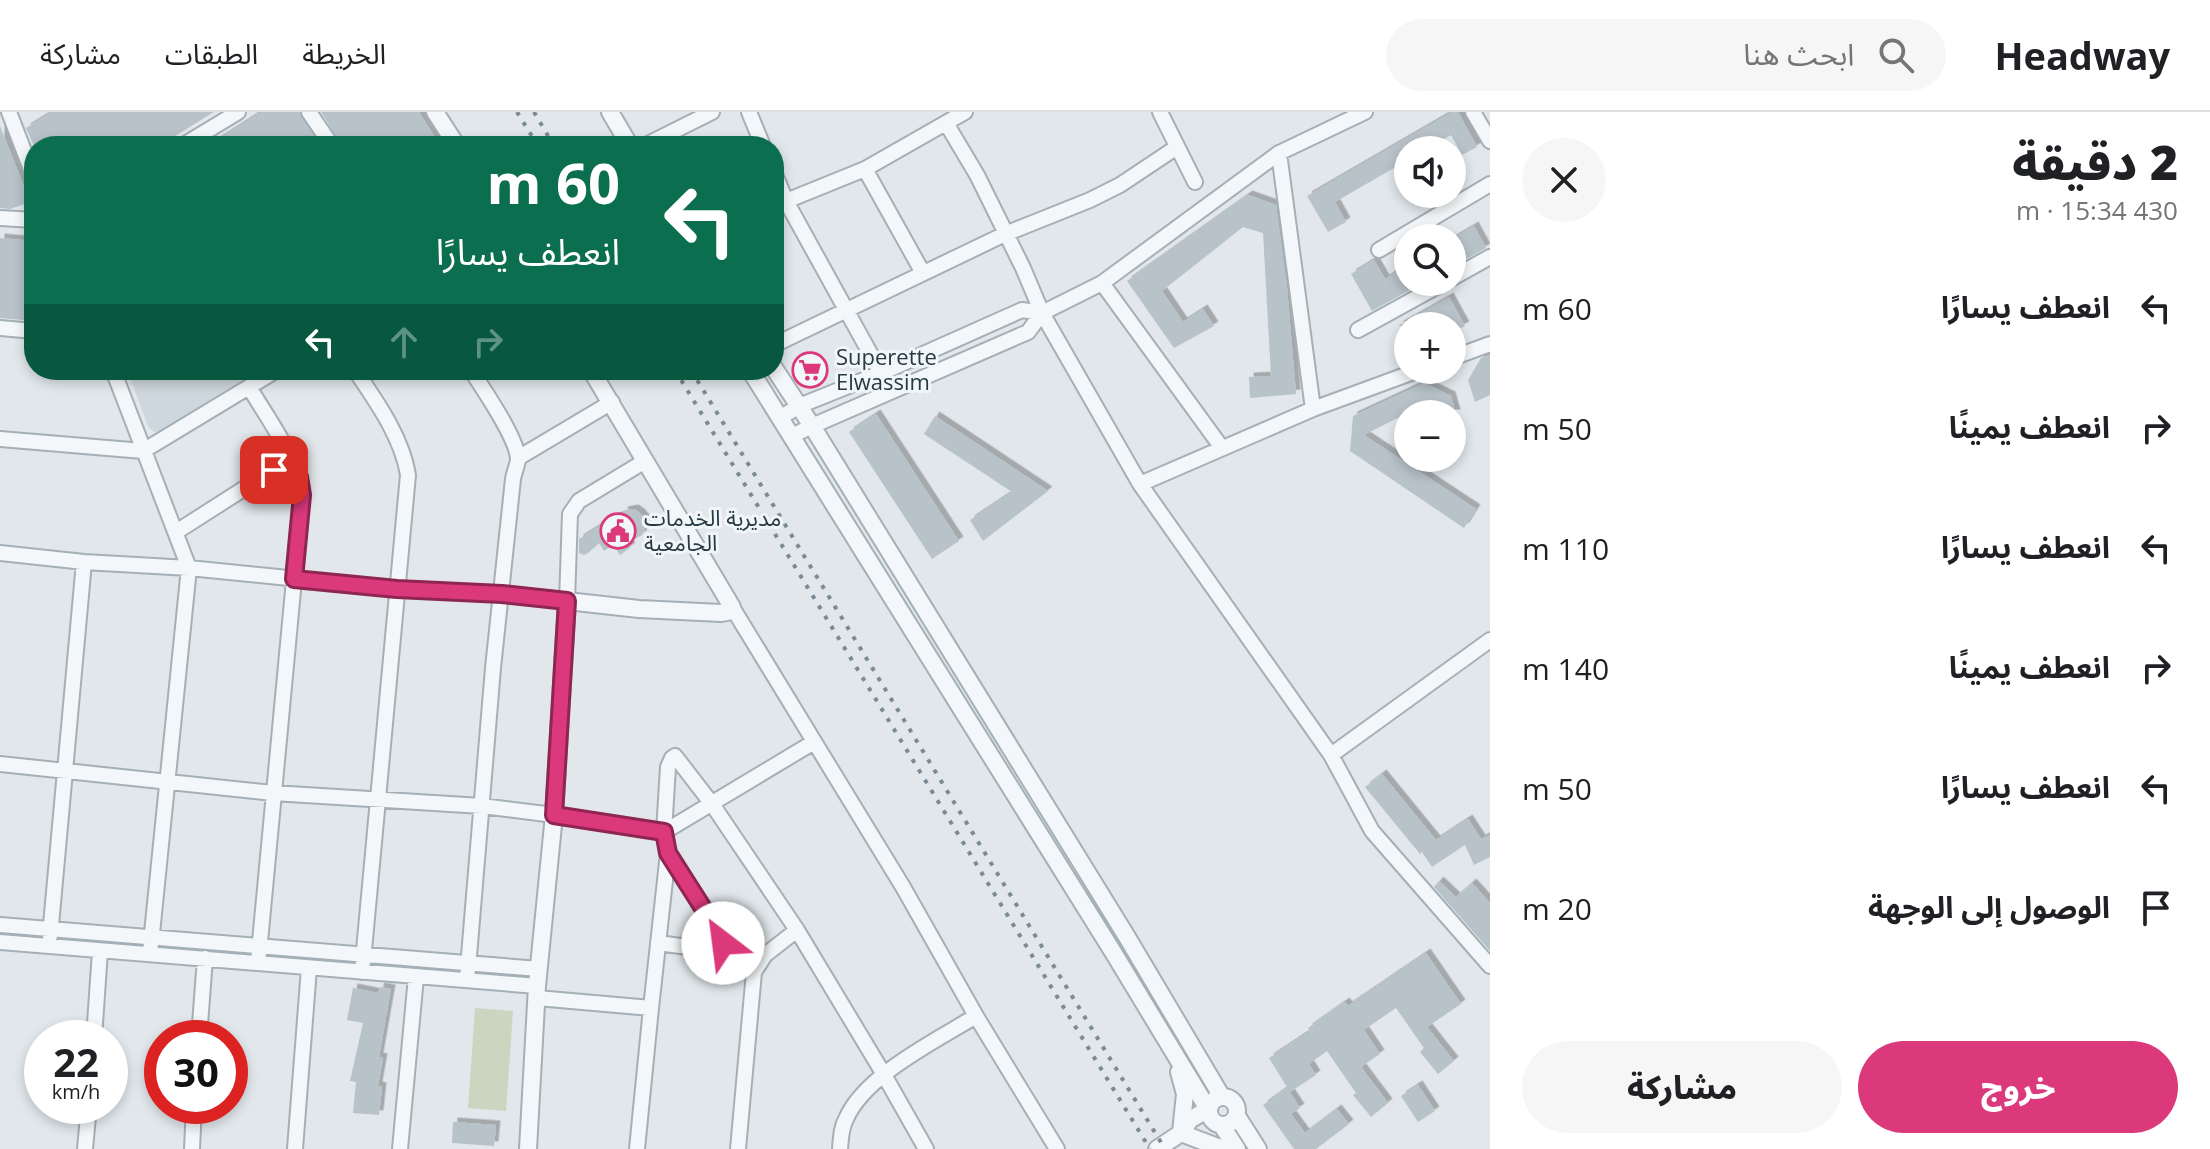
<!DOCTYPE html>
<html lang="ar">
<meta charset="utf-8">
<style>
:root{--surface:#fff;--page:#f6f6f6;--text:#202124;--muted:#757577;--line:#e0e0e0;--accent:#dc397c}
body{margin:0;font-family:"Open Sans","Noto Sans Arabic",sans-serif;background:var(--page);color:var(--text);direction:rtl;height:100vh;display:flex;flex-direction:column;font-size:30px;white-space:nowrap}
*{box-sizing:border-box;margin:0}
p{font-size:26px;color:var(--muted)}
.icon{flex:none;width:44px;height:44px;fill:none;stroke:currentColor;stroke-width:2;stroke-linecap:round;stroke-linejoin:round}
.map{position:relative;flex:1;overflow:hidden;direction:ltr}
.side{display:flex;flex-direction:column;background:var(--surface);width:720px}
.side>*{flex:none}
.banner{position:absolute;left:24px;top:24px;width:760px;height:244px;border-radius:32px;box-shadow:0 4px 12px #0003;direction:rtl;background:#0b6e4f;color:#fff;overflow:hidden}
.controls{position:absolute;left:1394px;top:24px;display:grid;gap:16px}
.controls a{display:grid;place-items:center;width:72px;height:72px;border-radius:50%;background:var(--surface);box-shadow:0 4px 12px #0003;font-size:40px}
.speed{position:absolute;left:24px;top:908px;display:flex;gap:16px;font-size:40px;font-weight:700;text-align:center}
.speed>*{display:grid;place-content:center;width:104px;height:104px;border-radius:50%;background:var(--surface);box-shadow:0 4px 12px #0003;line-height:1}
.speed small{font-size:20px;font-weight:400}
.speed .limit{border:12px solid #d22;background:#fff;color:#111}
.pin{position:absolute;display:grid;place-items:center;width:68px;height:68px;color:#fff;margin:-34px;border-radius:16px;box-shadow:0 4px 12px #0006}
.me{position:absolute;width:88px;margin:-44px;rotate:330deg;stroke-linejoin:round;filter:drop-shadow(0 0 6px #0008)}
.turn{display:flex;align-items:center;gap:28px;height:168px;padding:0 32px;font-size:36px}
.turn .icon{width:104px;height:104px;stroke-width:2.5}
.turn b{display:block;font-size:56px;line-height:68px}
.lanes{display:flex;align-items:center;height:76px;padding:0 32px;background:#0003;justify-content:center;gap:40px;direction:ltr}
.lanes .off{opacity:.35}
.round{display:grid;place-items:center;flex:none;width:84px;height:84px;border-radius:42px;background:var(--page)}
.overview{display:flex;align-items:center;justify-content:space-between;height:136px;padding:0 32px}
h1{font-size:48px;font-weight:800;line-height:60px}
.cta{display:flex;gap:16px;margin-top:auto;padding:16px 32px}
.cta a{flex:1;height:92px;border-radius:48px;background:var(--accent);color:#fff;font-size:32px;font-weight:800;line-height:92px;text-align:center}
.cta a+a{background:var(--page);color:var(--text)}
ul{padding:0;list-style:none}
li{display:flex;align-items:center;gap:24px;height:120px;padding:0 32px}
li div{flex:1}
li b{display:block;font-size:30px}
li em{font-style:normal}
header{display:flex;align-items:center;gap:48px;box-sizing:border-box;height:112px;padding:0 40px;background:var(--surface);border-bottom:2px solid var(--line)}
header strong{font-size:38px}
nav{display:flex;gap:44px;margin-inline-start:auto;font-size:28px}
.search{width:560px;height:72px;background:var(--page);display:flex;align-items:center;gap:20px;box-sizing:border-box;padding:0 28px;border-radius:44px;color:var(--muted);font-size:30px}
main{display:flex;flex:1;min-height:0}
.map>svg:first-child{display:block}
.built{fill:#ced7dd}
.green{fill:#cbd6c1}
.building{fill:#b7c2c9;filter:url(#shadow)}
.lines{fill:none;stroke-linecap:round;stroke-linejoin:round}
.minor-casing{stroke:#a5afb6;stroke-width:18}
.tertiary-casing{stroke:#a5afb6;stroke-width:20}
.minor{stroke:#f4f7f9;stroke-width:14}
.tertiary{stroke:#f4f7f9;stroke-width:16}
.rail{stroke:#788b96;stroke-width:4;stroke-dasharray:4 8;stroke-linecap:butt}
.route-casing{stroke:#8f2551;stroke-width:20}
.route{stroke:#dc397c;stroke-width:14}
.labels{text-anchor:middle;stroke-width:6;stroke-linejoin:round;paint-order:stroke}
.poi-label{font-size:22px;fill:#273944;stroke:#f1f6f8;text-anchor:start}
</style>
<header>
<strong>Headway</strong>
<div class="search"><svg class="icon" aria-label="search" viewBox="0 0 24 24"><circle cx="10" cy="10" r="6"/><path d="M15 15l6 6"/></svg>ابحث هنا</div>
<nav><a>الخريطة</a><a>الطبقات</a><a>مشاركة</a></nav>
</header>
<main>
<section class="side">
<div class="overview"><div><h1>2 دقيقة</h1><p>430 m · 15:34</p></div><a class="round"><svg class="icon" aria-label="close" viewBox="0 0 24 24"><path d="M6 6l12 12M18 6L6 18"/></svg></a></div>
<ul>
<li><svg class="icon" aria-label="left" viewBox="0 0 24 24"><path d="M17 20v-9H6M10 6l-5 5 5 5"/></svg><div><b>انعطف يسارًا</b></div><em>60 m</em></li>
<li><svg class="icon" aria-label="right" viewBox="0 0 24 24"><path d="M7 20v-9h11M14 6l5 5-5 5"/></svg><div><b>انعطف يمينًا</b></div><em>50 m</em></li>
<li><svg class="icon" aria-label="left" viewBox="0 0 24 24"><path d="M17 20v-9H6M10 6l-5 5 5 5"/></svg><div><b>انعطف يسارًا</b></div><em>110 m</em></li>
<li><svg class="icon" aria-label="right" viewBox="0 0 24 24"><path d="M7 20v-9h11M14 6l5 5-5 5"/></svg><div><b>انعطف يمينًا</b></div><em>140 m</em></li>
<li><svg class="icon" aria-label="left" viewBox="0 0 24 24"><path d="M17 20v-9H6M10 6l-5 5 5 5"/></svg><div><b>انعطف يسارًا</b></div><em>50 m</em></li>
<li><svg class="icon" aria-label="arrive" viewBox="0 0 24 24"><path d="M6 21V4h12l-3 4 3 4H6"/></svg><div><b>الوصول إلى الوجهة</b></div><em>20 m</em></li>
</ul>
<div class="cta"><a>خروج</a><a>مشاركة</a></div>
</section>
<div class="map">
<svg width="1490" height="1037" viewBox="0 0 1490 1037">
<defs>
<filter id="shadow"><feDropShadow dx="4.5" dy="-4.5" stdDeviation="0" flood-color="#0004"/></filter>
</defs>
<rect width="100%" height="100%" fill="#e1e7eb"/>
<path class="built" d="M127 258H264L161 321 154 320 148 314Z"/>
<path class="green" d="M475 896 513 899 506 999 468 996Z"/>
<path class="building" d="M52 0H214L159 34H34L26 16Z
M261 0H299L320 34H208Z
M321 0H419L440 34H342Z
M1452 0H1458L1477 35 1462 43 1451 23 1425 38H1408V48L1335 90 1346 110 1328 120 1307 84Z
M0 14 30 90 10 97 0 96Z
M1248 83 1276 93 1287 176 1296 282 1250 286 1249 265 1271 264 1263 121 1243 115 1162 179 1183 210 1203 197 1214 214 1174 236 1127 169Z
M1474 114 1486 136 1452 155V127Z
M0 126 34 129V209L0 206Z
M1374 148 1385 167 1408 153V170H1424L1372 199 1351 162Z
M1449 185 1465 214 1452 220V214H1398Z
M1490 243V283L1475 290 1468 268 1481 246Z
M1424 271 1451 284 1456 302H1438L1436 294 1427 291 1364 323 1476 397 1464 416 1350 339 1353 304Z
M876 302 959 429 932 447 849 320Z
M935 304 1048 379 983 429 970 408 1012 380 924 322Z
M634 397 640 401 646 408 645 416 642 423 628 431 631 435 620 443 613 433 604 439 599 431 588 441 584 443 579 441V427L612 406 624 402 623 399Z
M1382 662 1436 728 1468 707 1481 727 1490 723V745L1474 753 1465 733 1432 755 1422 740 1420 742 1365 675Z
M1439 769 1456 785 1472 771 1490 791V839L1434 775Z
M1426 841 1461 892 1427 915 1454 949 1438 962 1420 940 1424 936 1396 896 1364 918 1380 942 1361 955 1388 991 1371 1005 1353 983 1356 981 1327 939 1309 952 1316 963 1290 980 1269 946 1310 919 1308 916 1345 890 1348 894Z
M380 875 391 877 379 945 383 946 378 974 382 975 379 1003 353 1001 356 970 350 969 363 911 347 908 353 876 378 881Z
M1418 973 1435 999 1418 1010 1401 984Z
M1287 976 1300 996 1291 1002 1305 1021 1337 997 1349 1012 1316 1037H1294L1263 993Z
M453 1010 496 1013 494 1034 452 1031Z"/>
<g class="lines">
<defs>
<path id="minor" d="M9 0 34 65
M309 0 332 34
M749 0 763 34
M1160 0 1195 70
M1473 0 1490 29
M946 11 977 63 1023 156 1042 201 1140 372 1331 643 1372 719 1490 854
M182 34 238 0
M644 34 712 0
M1279 41 1313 297
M865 57 923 161
M774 60 786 89 865 57 965 0
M786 89 881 261
M0 106 34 108
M1379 138 1490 72
M1452 166 1490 145
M1102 171 1222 336
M0 216 34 219
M1358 218 1445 170
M774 233 1005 122 1090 88 1120 73 1177 35
M1452 246 1490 232
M113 258 189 456 150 841
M355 258C376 289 402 325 408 363L362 860
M249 275C270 310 295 342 302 383L258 851
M780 306 799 294 881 261 1022 198 1042 201
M792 324 812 314 1028 220 1042 201 1102 171 1279 41 1365 0
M0 327 143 339 277 258
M518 346 612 290
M1140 372 1313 297 1419 258
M176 420 292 346
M0 441 84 450 189 456 397 477 502 482 567 489 570 402 579 389 645 349
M732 495 903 775 976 904 1057 1037
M1331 643 1490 528
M0 652 273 681 482 694 554 703 664 720 814 630
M0 813 539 857
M50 824 84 450
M0 830 537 874
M658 831 718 839C723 835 723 832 722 826L668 741
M467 868 493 556 513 367C514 361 517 354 518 348 518 327 483 277 471 258
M537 886 651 896 668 741 664 720 668 655 672 646 675 644 712 692 797 818 883 961 926 1037
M94 926 100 839
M199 926 205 846
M85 1037 89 994
M192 1037 194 994
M295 1037 309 856
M400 1037 416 865
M637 1037 651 896
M738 1037 754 860 765 843 797 818
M840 1037C841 1026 841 1016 846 1007 865 963 937 928 976 904"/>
<path id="tertiary" d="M435 0 457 34
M610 0 630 34
M774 256 812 314 1127 825 1222 985
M750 258 1113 840 1208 997 1190 1008 1181 1021 1157 1037
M1179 960 1185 982 1181 1020
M1209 999a14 14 0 1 1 28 0a14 14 0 1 1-28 0Z
M1237 1004 1258 1037
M1222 1014 1237 1037
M1181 1021 1223 1037
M528 1037 537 874 554 703 567 489 639 497 721 501 727 500 732 495 591 258"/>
</defs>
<use href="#minor" class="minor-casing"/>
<use href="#tertiary" class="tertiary-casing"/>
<use href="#minor" class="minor"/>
<use href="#tertiary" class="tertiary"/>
<path class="rail" d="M517 0 538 34
M534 0 554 34
M675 258 1150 1037
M691 258 1165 1037"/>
</g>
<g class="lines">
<defs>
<path id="route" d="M274 358 292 346 299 365 302 383 294 467 397 477 502 482 567 489 554 703 664 720 668 741 722 826 723 831"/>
</defs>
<use href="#route" class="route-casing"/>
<use href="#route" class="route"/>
</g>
<defs>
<symbol id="supermarket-ring" viewBox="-11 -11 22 22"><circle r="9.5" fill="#f1f6f8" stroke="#dc397c" stroke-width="1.5"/><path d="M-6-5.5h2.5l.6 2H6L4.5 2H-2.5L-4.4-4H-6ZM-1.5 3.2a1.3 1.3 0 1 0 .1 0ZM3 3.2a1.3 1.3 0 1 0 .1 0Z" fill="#dc397c"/></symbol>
<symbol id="civic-ring" viewBox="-11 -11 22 22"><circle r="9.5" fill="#f1f6f8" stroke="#dc397c" stroke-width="1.5"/><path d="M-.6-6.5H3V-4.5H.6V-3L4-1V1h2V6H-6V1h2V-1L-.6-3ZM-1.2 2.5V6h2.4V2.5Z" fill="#dc397c"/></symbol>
</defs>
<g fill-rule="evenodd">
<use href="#supermarket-ring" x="790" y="238" width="40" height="40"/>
<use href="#civic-ring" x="598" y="399" width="40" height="40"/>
</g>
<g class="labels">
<g class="poi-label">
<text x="836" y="253">Superette<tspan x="836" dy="25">Elwassim</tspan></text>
<text x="644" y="414">مديرية الخدمات<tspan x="644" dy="25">الجامعية</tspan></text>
</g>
</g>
</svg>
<div class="controls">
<a><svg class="icon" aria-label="sound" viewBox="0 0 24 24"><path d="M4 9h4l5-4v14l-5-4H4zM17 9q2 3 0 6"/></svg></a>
<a><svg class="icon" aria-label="search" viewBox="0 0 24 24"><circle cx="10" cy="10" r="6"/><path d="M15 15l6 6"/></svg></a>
<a>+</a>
<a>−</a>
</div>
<div class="speed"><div>22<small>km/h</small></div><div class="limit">30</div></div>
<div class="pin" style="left:274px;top:358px;background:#d93025"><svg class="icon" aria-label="arrive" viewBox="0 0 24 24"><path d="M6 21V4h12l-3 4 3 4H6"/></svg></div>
<svg class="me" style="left:723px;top:831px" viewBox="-20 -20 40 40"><circle r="19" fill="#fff"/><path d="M0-13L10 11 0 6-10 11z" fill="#dc397c"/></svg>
<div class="banner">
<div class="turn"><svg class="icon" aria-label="left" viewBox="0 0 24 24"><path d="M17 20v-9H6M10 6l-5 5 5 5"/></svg><div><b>60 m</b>انعطف يسارًا</div></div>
<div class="lanes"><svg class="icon" aria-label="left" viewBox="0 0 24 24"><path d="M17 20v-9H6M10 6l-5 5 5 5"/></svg><svg class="icon off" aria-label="ahead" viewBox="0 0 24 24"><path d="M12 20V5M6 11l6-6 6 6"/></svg><svg class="icon off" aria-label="right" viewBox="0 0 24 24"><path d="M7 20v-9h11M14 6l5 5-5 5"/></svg></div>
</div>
</div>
</main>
